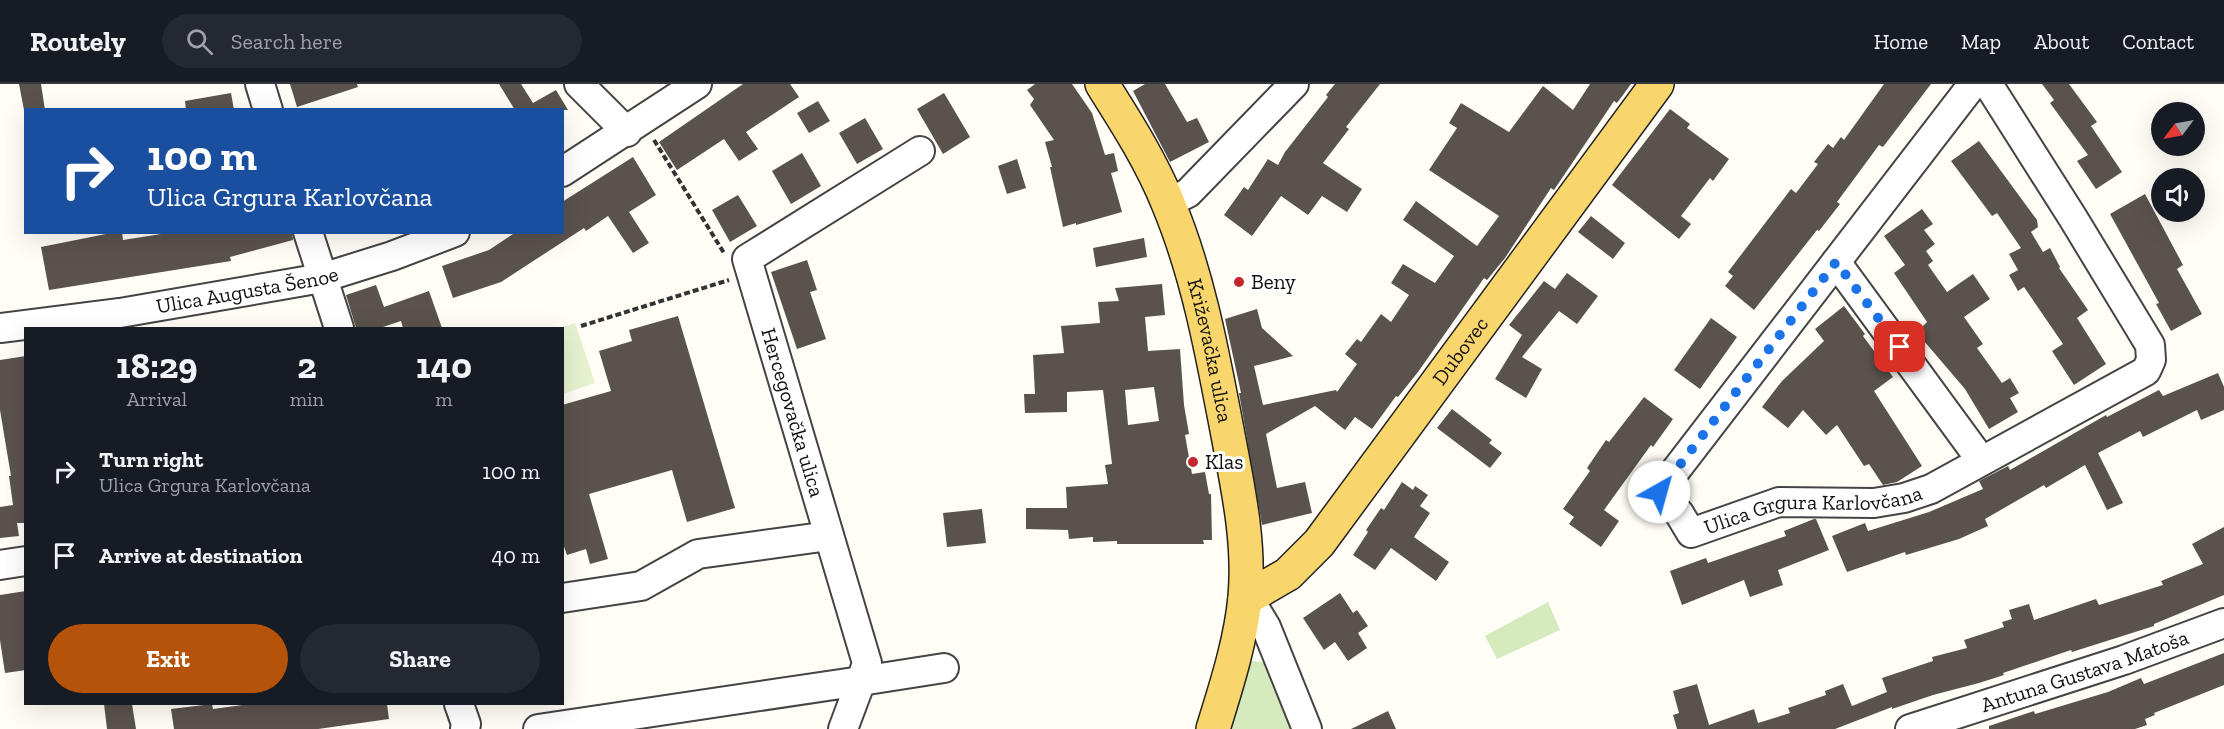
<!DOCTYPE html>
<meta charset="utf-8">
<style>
:root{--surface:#171b24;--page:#242831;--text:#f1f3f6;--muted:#9ea1a6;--line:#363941;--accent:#b45309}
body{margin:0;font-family:"Zilla Slab",serif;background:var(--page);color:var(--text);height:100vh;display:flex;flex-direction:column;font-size:22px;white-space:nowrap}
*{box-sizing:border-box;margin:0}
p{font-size:20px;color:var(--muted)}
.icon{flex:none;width:33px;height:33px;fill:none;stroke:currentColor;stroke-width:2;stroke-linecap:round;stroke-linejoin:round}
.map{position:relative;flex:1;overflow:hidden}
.sheet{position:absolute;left:24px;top:243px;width:540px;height:378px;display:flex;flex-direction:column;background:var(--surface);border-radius:0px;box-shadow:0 6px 24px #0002}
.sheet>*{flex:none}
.guide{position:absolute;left:24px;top:24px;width:540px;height:126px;border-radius:0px;box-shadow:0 6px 24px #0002;background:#1a4fa0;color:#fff;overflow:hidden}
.needle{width:39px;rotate:238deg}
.controls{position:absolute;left:2151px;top:18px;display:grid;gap:12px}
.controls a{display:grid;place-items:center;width:54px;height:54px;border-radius:50%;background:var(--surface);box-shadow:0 6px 24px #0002;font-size:30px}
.pin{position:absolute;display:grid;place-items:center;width:51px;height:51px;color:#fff;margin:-26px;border-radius:12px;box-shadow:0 3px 9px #0006}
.me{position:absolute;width:66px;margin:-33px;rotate:38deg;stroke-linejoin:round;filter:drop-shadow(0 0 4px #0008)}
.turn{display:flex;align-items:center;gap:21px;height:126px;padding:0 24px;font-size:27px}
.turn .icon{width:78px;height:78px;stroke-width:2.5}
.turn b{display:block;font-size:42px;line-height:51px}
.eta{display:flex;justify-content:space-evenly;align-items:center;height:102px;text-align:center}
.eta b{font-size:36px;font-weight:700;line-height:42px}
.button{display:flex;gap:12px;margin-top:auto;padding:12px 24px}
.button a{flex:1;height:69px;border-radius:36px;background:var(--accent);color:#fff;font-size:24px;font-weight:700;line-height:69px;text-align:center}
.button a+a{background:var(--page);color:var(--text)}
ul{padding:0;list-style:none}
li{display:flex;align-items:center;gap:18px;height:84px;padding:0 24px}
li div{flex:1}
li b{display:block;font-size:22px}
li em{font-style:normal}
header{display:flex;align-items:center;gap:36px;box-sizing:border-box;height:84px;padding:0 30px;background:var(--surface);border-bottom:2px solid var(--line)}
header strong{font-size:28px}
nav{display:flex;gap:33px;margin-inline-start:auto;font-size:21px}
.search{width:420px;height:54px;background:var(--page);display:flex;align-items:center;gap:15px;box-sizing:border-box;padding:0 21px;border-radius:33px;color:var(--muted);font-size:22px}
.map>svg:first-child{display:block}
.green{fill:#d5ebbd}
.pitch{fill:#e6f2cf}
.building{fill:#5a524d;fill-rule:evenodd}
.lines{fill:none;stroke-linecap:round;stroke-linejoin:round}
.minor-casing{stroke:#444;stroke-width:32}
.major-casing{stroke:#222;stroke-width:36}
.path{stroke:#333;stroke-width:4;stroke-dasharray:6 3;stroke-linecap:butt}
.minor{stroke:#fff;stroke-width:28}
.major{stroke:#f9d66b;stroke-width:33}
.route{stroke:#1a73e8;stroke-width:10;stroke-dasharray:0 18}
.poi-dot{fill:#c4262e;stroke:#fff;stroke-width:2}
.labels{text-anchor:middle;stroke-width:6;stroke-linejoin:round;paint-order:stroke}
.poi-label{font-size:21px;fill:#111;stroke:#fff;text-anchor:start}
.street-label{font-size:21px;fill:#111;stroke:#fff}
</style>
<header>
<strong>Routely</strong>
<div class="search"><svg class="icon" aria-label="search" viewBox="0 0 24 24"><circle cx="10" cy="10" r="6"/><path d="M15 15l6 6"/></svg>Search here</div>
<nav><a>Home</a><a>Map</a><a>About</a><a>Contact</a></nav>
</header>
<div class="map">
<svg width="2224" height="645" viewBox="0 0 2224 645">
<rect width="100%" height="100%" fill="#fffdf5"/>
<path class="green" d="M1548 518 1560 546 1497 575 1485 552Z
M1253 577 1263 578 1272 587 1297 645H1222L1244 581Z"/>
<path class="pitch" d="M575 239 595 299 563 310 562 244H560Z"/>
<path class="building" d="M19 0H41L45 26H24Z
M290 0H357L358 3 297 23Z
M499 0H521L533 19 556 6 568 26H515Z
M743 0H790L799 13 746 48 758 65 739 77 724 55 677 86 659 58Z
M1035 0H1072L1092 29 1105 71 1114 69 1118 87 1111 89 1122 128 1076 141V139L1063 143 1050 83H1052L1045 58 1054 56 1030 21 1034 15 1027 6Z
M1145 0H1165L1187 38 1197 34 1209 58 1170 78 1133 7Z
M1335 0H1380L1346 43 1349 45 1323 79 1362 105 1347 128 1322 112 1308 131 1281 112 1252 152 1224 131 1244 103 1248 106 1268 75 1278 81 1285 68 1328 13 1326 11Z
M1590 0H1631L1617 19 1614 17 1554 106 1551 104 1505 174 1487 196 1484 194 1418 288 1398 313 1396 312 1372 345 1355 333 1345 346 1315 322 1266 350 1277 404 1305 398 1312 429 1262 441 1239 309H1241L1225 235 1257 225 1262 244 1293 272 1254 282 1263 321 1336 306 1337 308 1357 280 1345 270 1357 255 1361 258 1381 230 1391 238 1409 211 1391 199 1403 180 1435 199 1454 172 1403 136 1416 117 1477 162 1499 132 1429 86 1457 44 1449 39 1461 19 1509 48 1543 2 1573 26Z
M1884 0H1931L1883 63 1879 61 1837 118 1840 120 1819 147 1817 146 1754 226 1725 202 1733 192 1728 188 1791 105 1796 109 1818 80 1814 78 1828 60 1833 64 1841 53 1844 56Z
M2042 0H2069L2097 38 2091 42 2122 88 2096 105 2077 77 2088 71 2050 19 2054 16Z
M231 9 234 26H186L185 17Z
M944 9 970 53 943 70 917 25Z
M818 17 830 37 809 49 797 29Z
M1670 25 1690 40 1687 44 1729 75 1713 97 1710 94 1681 132 1691 140 1679 155 1612 101Z
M865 34 883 65 857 80 839 49Z
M1979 57 2037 136 2038 143 2031 148 2043 168 2050 164 2060 183 2059 184 2088 226 2077 234 2106 280 2074 301 2052 267 2063 260 2024 203 2018 207 2009 191 2018 186 2009 170 2021 164 1997 129 1992 132 1951 77Z
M802 69 821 102 791 120 772 87Z
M633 73 656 111 629 128 649 159 633 169 608 132 586 147 584 144 501 198 453 214 442 182 489 166 516 148H562V118Z
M1017 75 1026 104 1007 110 998 82Z
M2145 110 2183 181 2177 185 2202 230 2171 247 2156 220 2159 219 2110 130Z
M738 111 757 142 730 158 712 126Z
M1922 125 1933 140 1924 146 1935 160 1926 167 1933 177 1928 181 1947 208 1973 190 1990 215 1964 233 1983 260 1977 264 2002 299 2010 294 2019 309 2010 314 2018 328 1989 345 1965 305 1918 250 1924 246 1923 242 1927 238 1894 189 1905 181 1884 152Z
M1591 132 1625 159 1613 175 1578 148Z
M116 148H122L123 156 174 148H292L293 156 230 173 231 177 49 206 41 163Z
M1144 154 1147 173 1096 183 1093 164Z
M807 176 817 206 810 208 826 255 797 265 771 188Z
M1567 189 1598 212 1577 240 1559 227 1522 273 1542 285 1526 314 1495 295 1522 251 1509 241 1544 197 1555 205Z
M1162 200 1165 231 1145 233 1148 267 1180 265 1184 321 1189 350 1185 351 1192 390 1205 388 1209 410H1211L1212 456H1203L1204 460H1117V457L1093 458V453L1069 455 1068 446 1026 445V424H1067L1066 403 1108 400 1105 381 1112 380 1103 306 1067 308V328L1025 329 1024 310H1035L1033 271 1064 269 1061 242 1100 239 1098 218 1119 217 1115 204ZM1154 303 1159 337 1128 341 1125 306Z
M376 201 384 223 429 207 442 244H403L401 237 380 244H356L346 211Z
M1844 222 1865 250 1863 252 1893 293 1874 307 1922 382 1897 398 1883 401 1869 380 1864 382 1837 341 1826 351 1803 326 1788 344 1762 323 1782 297 1824 257 1815 245Z
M678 232 735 424 687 438 672 386 589 410 608 475 590 480 586 465 567 471 562 457V321L611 307 599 267 632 257 629 246Z
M1711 234 1737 253 1700 305 1674 286Z
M26 272V439H17L19 452 0 454V423L13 421 9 392H11L0 326V276Z
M2218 289 2224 303V326L2201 336 2197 326 2143 353 2140 347 2098 369 2123 419 2107 426 2085 381 2046 404 2044 401 1985 435 1988 442 1959 455 1906 471 1905 468 1847 488 1832 452 1865 439 1868 447 1929 428 1983 405 1979 397 2008 382 2010 386 2106 331 2107 333 2159 306 2163 312Z
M1644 313 1673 335 1653 363 1651 361 1604 426 1619 437 1601 463 1569 440 1574 433 1563 425 1590 387 1587 384 1606 356 1609 358Z
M1452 325 1492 356 1489 359 1502 369 1490 384 1437 344Z
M1402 398 1413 406 1415 402 1428 411 1420 422 1430 429 1414 453 1449 478 1436 497 1391 464 1375 486 1353 471 1368 448 1366 446 1381 424 1384 426Z
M982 425 986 459 947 463 943 429Z
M1814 435H1816L1829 466 1778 486 1783 501 1750 513 1744 496 1682 521 1670 487 1706 474 1708 479 1786 452 1784 447Z
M2224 443V511L2154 540V542L2072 568 2071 566 2003 589 2004 591 1979 599 1933 611 1892 625V623L1835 645H1677L1673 631 1679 629 1673 607 1697 600 1709 641 1754 625 1758 639 1790 629 1788 624 1826 611 1825 607 1843 600 1852 622 1887 608 1882 594 1933 577 1932 573 1967 564 1964 556 2004 543 2002 538 2012 535 2009 526 2029 520 2034 536 2096 515 2099 521 2163 501 2161 497 2203 480 2192 460Z
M26 507V586L5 589 0 556V511Z
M1340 509 1353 529 1357 526 1368 542 1358 549 1367 564 1348 577 1335 558 1324 566 1303 534Z
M2224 569V601L2154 629 2155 631 2145 635 2147 641 2135 645H1989V642L2034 627 2035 630 2108 608 2141 594 2144 600Z
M104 620H132L136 645H107Z
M212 620 213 625 250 620H387L389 635 318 645H174L171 625Z
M1388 627 1396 645H1351Z"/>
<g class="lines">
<defs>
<g id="minor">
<path d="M260 0 268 26"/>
<path d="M579 0 627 48"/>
<path id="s1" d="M1973 0 1659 408 1679 429 1691 449 1779 418 1874 419 1904 414 1931 405 2146 287 2151 276 2150 261 2073 134 1988 0"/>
<path id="s2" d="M920 67 747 175 867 579 861 597 944 584"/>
<path d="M562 88 697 0"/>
<path d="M1168 119 1188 109 1294 0"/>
<path d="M308 148 339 244"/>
<path d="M1836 178 1981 376"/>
<path id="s3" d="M0 244 120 229 322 194 392 172 455 148"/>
<path d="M0 481 26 477"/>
<path d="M562 514 641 502 698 470 829 452"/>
<path d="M1245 515 1257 528 1266 543 1307 645"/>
<path d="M459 620 466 640 465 645"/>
<path d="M538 645 861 597 843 645"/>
<path id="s4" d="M1910 645 2124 576 2224 539"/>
</g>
<g id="major">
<path id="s5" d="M1102 0C1126 38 1151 77 1168 119 1199 193 1213 273 1228 351 1238 404 1250 459 1245 513 1241 557 1226 603 1213 645"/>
<path id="s6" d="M1245 515 1288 490 1319 459 1657 0"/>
</g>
</defs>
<use href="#minor" class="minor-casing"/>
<use href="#major" class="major-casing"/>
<path class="path" d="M654 56 724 169
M581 242 729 196"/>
<use href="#minor" class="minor"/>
<use href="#major" class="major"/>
</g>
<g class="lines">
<path class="route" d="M1659 408 1836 178 1900 263"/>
</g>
<g class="poi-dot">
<circle cx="1239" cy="198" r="6"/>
<circle cx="1193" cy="378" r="6"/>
</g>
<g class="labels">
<g class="poi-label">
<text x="1251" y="205">Beny</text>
<text x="1205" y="385">Klas</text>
</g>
<g class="street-label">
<text dy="7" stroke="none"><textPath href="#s3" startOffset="250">Ulica Augusta Šenoe</textPath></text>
<text dy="7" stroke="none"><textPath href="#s5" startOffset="290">Križevačka ulica</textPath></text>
<text dy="7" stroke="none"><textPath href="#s6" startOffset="332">Dubovec</textPath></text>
<text dy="7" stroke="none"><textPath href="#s2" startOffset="364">Hercegovačka ulica</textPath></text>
<text dy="7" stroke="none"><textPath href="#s1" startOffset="693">Ulica Grgura Karlovčana</textPath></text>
<text dy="7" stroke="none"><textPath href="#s4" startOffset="184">Antuna Gustava Matoša</textPath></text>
</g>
</g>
</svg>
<div class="controls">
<a><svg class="needle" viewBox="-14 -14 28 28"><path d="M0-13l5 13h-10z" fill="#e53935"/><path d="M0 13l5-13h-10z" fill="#9ea1a6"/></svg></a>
<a><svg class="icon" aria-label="sound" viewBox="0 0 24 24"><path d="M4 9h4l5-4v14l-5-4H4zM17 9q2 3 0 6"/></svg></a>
</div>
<div class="pin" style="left:1900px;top:263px;background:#d93025"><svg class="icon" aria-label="arrive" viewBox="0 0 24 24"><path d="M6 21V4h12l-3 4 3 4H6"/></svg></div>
<svg class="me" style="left:1659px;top:408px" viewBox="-20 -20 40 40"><circle r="19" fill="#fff"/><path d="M0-13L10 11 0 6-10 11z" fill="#1a73e8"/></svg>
<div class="guide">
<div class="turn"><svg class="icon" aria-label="right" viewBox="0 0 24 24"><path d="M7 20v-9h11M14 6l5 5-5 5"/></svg><div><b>100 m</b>Ulica Grgura Karlovčana</div></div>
</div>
<section class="sheet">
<div class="eta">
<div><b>18:29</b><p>Arrival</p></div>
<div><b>2</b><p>min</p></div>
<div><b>140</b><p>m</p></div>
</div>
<ul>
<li><svg class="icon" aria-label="right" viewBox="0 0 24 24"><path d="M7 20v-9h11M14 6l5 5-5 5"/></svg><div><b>Turn right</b><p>Ulica Grgura Karlovčana</p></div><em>100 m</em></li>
<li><svg class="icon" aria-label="arrive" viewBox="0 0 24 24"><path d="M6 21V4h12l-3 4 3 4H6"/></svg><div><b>Arrive at destination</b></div><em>40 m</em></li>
</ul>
<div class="button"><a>Exit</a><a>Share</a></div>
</section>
</div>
